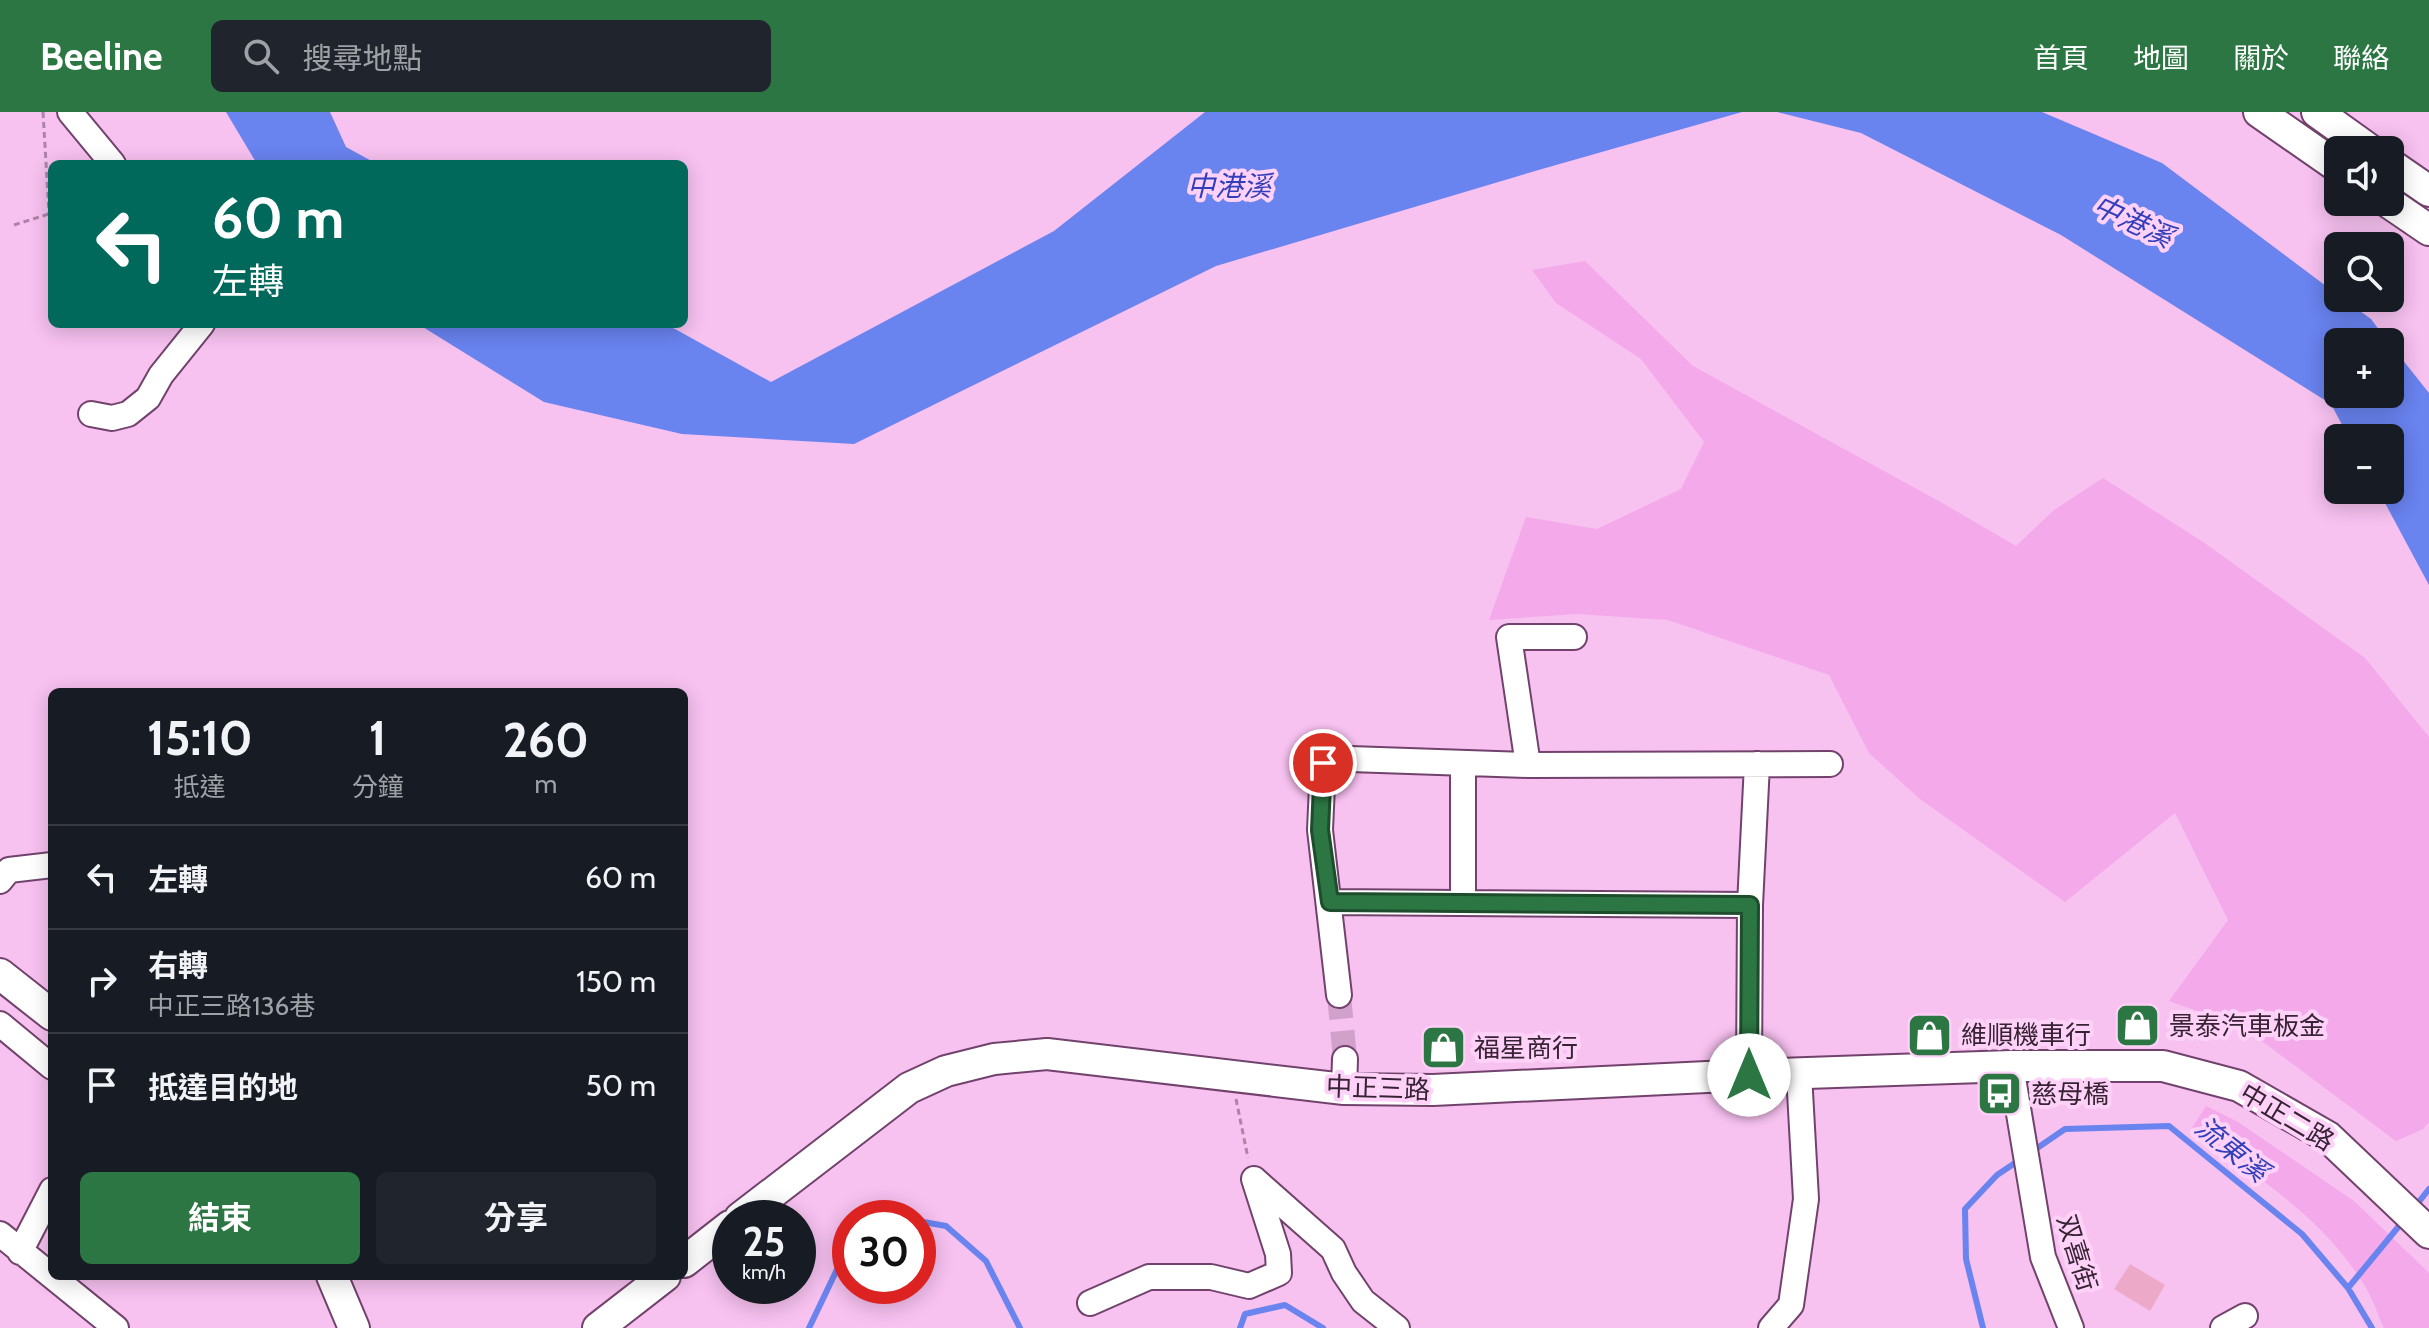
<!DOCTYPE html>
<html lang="zh-TW">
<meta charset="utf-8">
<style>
:root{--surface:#171b24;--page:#20242c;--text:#f1f3f6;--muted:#9ea1a6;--line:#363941;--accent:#2c7643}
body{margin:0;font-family:Cabin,"Noto Sans TC",sans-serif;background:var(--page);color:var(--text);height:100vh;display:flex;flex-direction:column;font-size:30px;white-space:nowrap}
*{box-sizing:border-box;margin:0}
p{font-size:26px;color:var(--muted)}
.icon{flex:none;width:44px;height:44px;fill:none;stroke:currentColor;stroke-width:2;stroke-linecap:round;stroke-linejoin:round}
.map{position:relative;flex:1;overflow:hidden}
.side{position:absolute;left:48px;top:576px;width:640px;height:592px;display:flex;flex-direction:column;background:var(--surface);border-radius:12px;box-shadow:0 4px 20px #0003}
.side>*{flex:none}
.top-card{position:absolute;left:48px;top:48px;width:640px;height:168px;border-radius:12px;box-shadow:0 4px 20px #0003;background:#00695c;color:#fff;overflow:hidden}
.tools{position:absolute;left:2324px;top:24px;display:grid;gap:16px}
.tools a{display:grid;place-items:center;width:80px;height:80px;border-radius:12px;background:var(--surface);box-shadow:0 4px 20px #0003;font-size:40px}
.speed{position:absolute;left:712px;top:1088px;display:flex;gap:16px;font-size:40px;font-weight:700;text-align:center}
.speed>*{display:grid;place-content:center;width:104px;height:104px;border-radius:50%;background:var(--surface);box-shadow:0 4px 20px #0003;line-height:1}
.speed small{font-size:20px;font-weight:400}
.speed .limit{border:12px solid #d22;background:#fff;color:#111}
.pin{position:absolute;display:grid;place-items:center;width:68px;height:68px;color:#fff;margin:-34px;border:4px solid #fff;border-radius:50%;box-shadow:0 2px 8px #0007}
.me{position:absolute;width:88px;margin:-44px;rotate:0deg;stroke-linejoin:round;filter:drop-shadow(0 0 6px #0008)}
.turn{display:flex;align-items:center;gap:28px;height:168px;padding:0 32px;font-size:36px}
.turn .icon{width:104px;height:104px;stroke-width:2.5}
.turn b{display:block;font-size:56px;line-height:68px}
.eta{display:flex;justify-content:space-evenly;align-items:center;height:136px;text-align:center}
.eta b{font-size:48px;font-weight:700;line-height:56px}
.action{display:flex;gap:16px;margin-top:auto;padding:16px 32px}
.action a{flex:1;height:92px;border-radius:12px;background:var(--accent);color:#fff;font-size:32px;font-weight:700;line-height:92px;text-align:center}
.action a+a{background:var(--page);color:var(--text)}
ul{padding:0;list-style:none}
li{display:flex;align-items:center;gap:24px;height:104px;padding:0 32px;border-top:2px solid var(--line)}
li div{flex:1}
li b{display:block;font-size:30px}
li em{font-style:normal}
header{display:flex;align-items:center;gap:48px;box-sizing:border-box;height:112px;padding:0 40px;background:var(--accent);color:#fff}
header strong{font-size:38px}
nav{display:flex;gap:44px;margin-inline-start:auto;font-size:28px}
.search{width:560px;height:72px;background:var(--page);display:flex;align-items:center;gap:20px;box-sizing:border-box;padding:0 28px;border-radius:12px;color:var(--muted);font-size:30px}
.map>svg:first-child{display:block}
.green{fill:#f4a9ea}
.water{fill:#6983ef}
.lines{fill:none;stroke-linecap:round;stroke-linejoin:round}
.stream{stroke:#6983ef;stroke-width:6}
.building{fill:#edaac8}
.minor-tunnel{stroke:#d1a1cb;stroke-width:24;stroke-dasharray:24 12;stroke-linecap:butt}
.minor-casing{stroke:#71436c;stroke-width:28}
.major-casing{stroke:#71436c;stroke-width:34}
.path{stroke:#ad84a8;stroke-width:3;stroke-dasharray:6 4;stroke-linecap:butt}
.minor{stroke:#fff;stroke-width:24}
.major{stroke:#fff;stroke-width:30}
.route-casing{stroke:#1d4d2c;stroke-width:20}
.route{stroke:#2c7643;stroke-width:14}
.labels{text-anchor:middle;stroke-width:8;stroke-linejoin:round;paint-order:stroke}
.poi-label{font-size:26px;fill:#382335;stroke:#fed2f8;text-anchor:start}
.street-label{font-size:26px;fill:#382335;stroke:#fed2f8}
.water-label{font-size:28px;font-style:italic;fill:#313fbb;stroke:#fed2f8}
</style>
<header>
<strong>Beeline</strong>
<div class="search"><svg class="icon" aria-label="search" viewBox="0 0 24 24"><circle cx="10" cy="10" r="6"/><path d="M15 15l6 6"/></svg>搜尋地點</div>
<nav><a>首頁</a><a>地圖</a><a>關於</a><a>聯絡</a></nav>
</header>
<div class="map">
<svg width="2429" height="1216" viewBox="0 0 2429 1216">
<rect width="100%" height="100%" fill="#f7c1f0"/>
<path class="green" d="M1585 149 1693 254 1944 392 2016 434 2054 398 2103 366 2203 430 2365 546 2429 625V1010L2423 1017 2396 1029 2243 915 2169 889 2228 808 2175 701 2065 790 1920 687 1869 641 1829 563 1668 508 1577 502 1489 508 1526 405 1597 417 1681 377 1704 330 1641 247 1556 191 1532 158Z
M2206 994 2238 1010 2354 1089 2429 1161V1216H2384C2377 1201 2372 1184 2363 1171 2322 1105 2254 1061 2190 1019Z"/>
<path class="water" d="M226 0H330L346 35 377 52H257Z
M1205 0H1742L1535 59 1216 154 854 332 682 322 544 290 418 212H666L771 270 1054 119Z
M1777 0H2042L2162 51 2338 183V186H2342L2371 207 2388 230H2338V282H2390V232L2429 281V473L2378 378H2390V326H2349L2331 292 2061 123 1861 21Z"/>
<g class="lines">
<path class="stream" d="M2030 1041 2065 1017 2169 1014 2302 1122 2348 1176 2372 1216
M2414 1096 2429 1077
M918 1109 946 1114 986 1149 1020 1216
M2348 1176 2404 1108
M809 1216 843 1145 850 1141
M1240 1216 1245 1202 1285 1193 1323 1216
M1983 1216 1966 1147 1965 1097 1997 1063 2021 1047"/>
</g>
<path class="building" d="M2130 1152 2165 1173 2150 1199 2114 1177Z"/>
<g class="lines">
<path class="minor-tunnel" d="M1339 883 1345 947"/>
<defs>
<path id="minor" d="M70 0 113 52
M91 302 112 306 128 302 148 286 161 263 202 212
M1463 652V790
M1528 653 1509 525H1574
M0 769 9 758 52 753
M1330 790 1750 793
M1339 883 1320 718 1323 651 1350 647 1528 653 1830 652
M0 912 52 955
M2011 954 2043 1145 2071 1216
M1749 963 1750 793 1757 652
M1344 977 1345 947
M1254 1067 1333 1137 1344 1161 1363 1189 1397 1216
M0 1122 116 1216
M20 1140 52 1078
M1090 1191 1149 1165H1211L1249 1174 1279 1161 1278 1142 1254 1067
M1771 1216 1791 1193 1806 1087 1799 962
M2223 1216 2245 1204"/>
<path id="major" d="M2259 0 2338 55
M2317 0 2370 38
M2390 52 2429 79
M2388 90 2429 118
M0 862 52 903
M740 1106 909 976 946 959 994 947 1047 942 1344 977 1433 978 1749 963 2011 954H2163L2239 974 2328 1025 2429 1121
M684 1150 730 1114
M332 1164 354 1216
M598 1216 665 1164"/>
</defs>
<use href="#minor" class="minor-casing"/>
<use href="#major" class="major-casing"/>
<path class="path" d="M43 0 49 101
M14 113 52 101
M1236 987 1248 1046"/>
<use href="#minor" class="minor"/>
<use href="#major" class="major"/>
</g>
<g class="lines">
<defs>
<path id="route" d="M1323 651 1320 718 1330 790 1750 793 1749 963"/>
</defs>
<use href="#route" class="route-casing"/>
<use href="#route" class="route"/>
</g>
<defs>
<symbol id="shop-square" viewBox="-11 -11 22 22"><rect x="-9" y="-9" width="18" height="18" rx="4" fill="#2c7643" stroke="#fed2f8"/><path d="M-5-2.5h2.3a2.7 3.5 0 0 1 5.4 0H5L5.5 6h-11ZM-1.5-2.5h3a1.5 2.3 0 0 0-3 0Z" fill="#fff"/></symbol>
<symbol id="bus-square" viewBox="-11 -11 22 22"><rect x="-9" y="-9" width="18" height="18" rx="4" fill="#2c7643" stroke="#fed2f8"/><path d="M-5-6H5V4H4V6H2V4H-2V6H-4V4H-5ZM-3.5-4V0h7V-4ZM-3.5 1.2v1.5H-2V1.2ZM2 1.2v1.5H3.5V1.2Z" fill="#fff"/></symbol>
</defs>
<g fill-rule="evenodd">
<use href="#shop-square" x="2112" y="888" width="51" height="51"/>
<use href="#shop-square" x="1904" y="898" width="51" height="51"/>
<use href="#shop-square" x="1418" y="910" width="51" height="51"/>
<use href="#bus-square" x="1974" y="956" width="51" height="51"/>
</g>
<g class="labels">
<g class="poi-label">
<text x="2169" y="923">景泰汽車板金</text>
<text x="1961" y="932">維順機車行</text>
<text x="1474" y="945">福星商行</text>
<text x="2031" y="991">慈母橋</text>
</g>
<g class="street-label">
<text transform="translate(1378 976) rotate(2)" y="9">中正三路</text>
<text transform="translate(2287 1005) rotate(31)" y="9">中正二路</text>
<text transform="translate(2077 1141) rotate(73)" y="9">双喜街</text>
</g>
<g class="water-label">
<text x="1229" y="84">中港溪</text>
<text transform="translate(2133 109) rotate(25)" y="10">中港溪</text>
<text transform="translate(2232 1037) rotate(39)" y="10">流東溪</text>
</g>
</g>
</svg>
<div class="tools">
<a><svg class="icon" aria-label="sound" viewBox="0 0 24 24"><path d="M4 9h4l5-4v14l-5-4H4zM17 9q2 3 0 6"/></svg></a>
<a><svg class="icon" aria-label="search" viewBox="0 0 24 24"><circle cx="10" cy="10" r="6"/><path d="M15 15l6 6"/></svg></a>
<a>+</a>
<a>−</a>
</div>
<div class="speed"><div>25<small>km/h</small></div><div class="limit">30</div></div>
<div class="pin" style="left:1323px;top:651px;background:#d93025"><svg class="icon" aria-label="arrive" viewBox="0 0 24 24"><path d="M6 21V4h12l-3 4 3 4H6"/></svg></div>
<svg class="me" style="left:1749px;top:963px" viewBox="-20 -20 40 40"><circle r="19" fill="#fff"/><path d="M0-13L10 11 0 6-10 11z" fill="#2c7643"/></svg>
<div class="top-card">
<div class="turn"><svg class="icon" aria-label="left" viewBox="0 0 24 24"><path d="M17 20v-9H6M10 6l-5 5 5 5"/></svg><div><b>60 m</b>左轉</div></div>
</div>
<section class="side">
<div class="eta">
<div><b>15:10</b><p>抵達</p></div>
<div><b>1</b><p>分鐘</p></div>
<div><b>260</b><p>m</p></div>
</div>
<ul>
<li><svg class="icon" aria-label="left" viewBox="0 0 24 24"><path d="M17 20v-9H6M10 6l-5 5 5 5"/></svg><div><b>左轉</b></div><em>60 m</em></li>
<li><svg class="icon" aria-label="right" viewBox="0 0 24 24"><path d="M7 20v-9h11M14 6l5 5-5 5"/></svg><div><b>右轉</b><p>中正三路136巷</p></div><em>150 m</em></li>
<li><svg class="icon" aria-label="arrive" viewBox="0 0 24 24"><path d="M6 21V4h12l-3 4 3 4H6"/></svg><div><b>抵達目的地</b></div><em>50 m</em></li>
</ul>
<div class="action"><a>結束</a><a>分享</a></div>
</section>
</div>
